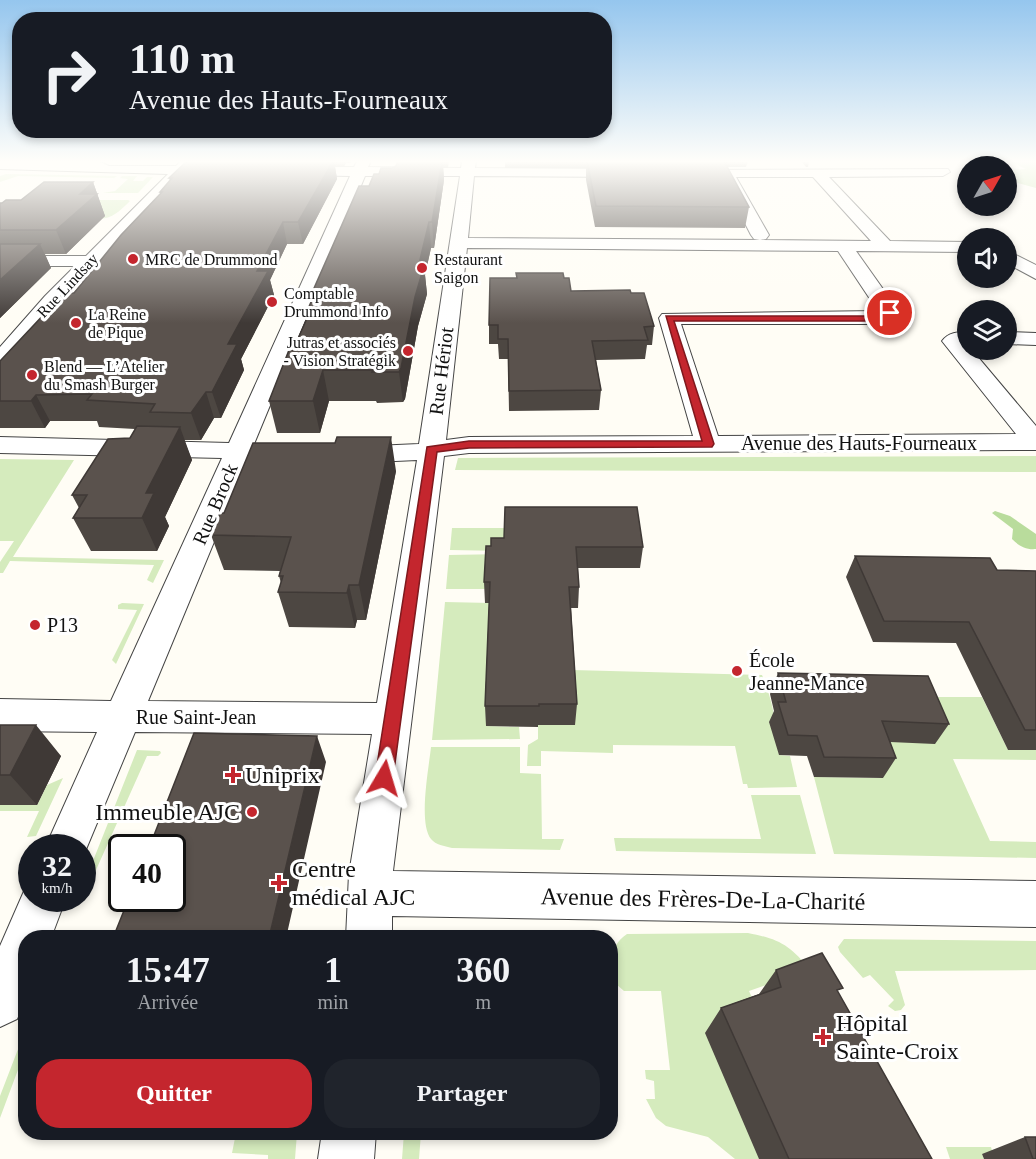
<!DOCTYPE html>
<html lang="fr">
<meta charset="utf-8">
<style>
:root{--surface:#171b24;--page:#20242c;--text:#f1f3f6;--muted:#9ea1a6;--accent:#c4262e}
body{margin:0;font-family:"Times New Roman",serif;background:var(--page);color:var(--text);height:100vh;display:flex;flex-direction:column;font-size:22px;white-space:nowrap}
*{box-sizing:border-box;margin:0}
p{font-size:20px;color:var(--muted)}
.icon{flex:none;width:33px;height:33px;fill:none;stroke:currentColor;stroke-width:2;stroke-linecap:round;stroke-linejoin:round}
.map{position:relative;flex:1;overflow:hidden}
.side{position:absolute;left:18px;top:930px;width:600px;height:210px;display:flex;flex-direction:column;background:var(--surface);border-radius:24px;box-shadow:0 3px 9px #0003}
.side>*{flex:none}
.top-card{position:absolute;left:12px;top:12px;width:600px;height:126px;border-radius:24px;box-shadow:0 3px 9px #0003;background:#171b24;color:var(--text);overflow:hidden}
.needle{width:39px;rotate:51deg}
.buttons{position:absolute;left:957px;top:156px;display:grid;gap:12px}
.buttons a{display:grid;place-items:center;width:60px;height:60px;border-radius:50%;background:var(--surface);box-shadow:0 3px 9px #0003;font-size:30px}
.speed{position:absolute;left:18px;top:834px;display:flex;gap:12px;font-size:30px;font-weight:700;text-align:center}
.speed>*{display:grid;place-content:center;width:78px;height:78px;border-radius:50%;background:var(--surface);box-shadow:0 3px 9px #0003;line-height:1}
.speed small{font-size:15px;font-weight:400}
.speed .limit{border:3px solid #111;border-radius:9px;background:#fff;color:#111}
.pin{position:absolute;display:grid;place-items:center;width:51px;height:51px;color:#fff;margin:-26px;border:3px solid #fff;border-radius:50%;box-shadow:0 2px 6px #0007}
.me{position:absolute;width:66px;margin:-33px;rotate:7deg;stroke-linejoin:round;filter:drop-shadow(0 0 4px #0008)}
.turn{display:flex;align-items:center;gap:21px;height:126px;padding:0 18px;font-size:27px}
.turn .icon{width:78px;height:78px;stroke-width:2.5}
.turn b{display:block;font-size:42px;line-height:51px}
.eta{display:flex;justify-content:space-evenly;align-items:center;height:102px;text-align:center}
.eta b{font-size:36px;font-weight:600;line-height:42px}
.button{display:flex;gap:12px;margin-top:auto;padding:12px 18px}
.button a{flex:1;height:69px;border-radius:24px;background:var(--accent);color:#fff;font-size:24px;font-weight:600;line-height:69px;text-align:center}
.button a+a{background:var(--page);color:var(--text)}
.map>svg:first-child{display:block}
.green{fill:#d5ebbd}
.forest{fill:#b9dc9c}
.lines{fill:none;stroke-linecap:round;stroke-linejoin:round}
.minor-casing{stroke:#444;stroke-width:2}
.minor{fill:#fff;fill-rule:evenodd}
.wall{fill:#4d4742}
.shaded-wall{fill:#3f3936}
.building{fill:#5a524d;stroke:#3f3936;stroke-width:1.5}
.route{fill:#c4262e;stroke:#7f191e;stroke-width:1.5}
.poi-dot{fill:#c4262e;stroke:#fff;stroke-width:2}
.labels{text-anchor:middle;stroke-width:6;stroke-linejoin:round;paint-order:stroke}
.far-poi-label{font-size:16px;fill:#111;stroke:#fff;text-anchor:start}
.far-street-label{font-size:16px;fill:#111;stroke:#fff}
.street-label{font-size:20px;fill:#111;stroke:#fff}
.poi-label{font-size:20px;fill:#111;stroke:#fff;text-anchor:start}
.near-poi-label{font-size:24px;fill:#111;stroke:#fff;text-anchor:start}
.near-street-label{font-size:24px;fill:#111;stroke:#fff}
</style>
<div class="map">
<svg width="1036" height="1159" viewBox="0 0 1036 1159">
<rect width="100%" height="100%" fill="#fffdf5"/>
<path class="green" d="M6 174 117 176 110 181 114 178 18 176 0 182V176Z
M122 176H137L133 181H143L147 177H153L138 193H103L115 191 128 179 120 178Z
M100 200H128L130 201C117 214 107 223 88 217Z
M1036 456V472L455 470 458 458Z
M0 459 74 460 13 557 164 560 153 583 147 580 154 565 10 561 3 573H0V562L14 541H0Z
M452 528H505V551L450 550Z
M505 554 486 589H446L449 555Z
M445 602 491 603 487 726 519 727 520 739 432 740Z
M122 603 144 604 116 664 112 660 137 610 118 609V605Z
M572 670 762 675C773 701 777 726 779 755L790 756 797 787 748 788 747 784H743L735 746 613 745V753L541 751V766H527L528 745 538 739V725Z
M915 697H982L1008 750H1036V760L953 759 990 841 1036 842V858L834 854 814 777 883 778 869 741Z
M431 747H520V773L541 774 542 839H564L560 850 452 848C444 846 436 845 431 839 418 823 429 767 431 747Z
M137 750 160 751 161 753 158 756H147L92 879 85 881Z
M63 778 36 836 27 837 39 811H0V805H37L47 785Z
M751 795H800L816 854 616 851 614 838 761 839Z
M435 932 567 933 571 937 435 938Z
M748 933C779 939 790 945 810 970L749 991 753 1000 759 1159H735L708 1137 666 1126 656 1118 646 1099H655L654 1081 646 1079 645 1070H670L661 991H624L616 984C615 963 607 947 627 934Z
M844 939 1036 941V970L895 971 905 1005 901 1010 895 1011 888 1006 894 1000 870 975 863 978 840 952 838 947Z
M25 1031V1051L0 1118V1096Z
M236 1133H297L295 1159H268V1155L232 1153Z
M404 1133H421L419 1159H402Z
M946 1147H991L993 1154H982L984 1159H950Z"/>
<path class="forest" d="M1008 161H1036V188L1007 180V170L1026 169Z
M995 511 1010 516 1036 534V549C1026 550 1019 546 1012 539L1013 529 992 513Z"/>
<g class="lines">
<defs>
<path id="minor" d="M0 161 100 162 109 166H176L181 161H196L192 166H222L229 170 222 174H184L59 304 8 366 0 368V347L45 296 75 266H0V256H86L168 174 0 169Z
M357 161H371L368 167 461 168 462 161H476L475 168 630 169 637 173 630 177 474 176 468 238 760 240 754 239 751 235 721 177H689L684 176 682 173 684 170 948 169 950 172 943 176 829 177 890 241 968 242V252L856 251 900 313 897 317 881 324H681L718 436 1016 434 942 341C949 332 957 332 968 332V350H972L1036 426V450L469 453 444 456 393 871 1036 881V927L392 916V938H346L349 874 372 734 135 732 82 859V848H45L97 732 0 731V699L111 701 222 458 0 453V437L229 443 350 176 293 175 286 171 293 167H354ZM365 176H460L419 444 352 447 343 449 339 455 343 461 352 463 417 460 377 703 148 701 248 460 293 463 302 461 306 455 302 449 254 444ZM736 177H813L871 241 760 240 766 239 769 235ZM467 248 838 251 878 311 662 314 659 318 693 436 469 437 446 440Z
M1006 250 1036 265V279L1006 263Z
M1006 332 1036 333V345L1006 344Z
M32 881V898H66L51 938H26V1000L17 1019 0 1027V946L28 882Z
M322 1132H376L374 1159H318Z"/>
</defs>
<use href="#minor" class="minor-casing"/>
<use href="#minor" class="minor"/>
</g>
<path class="wall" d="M187 161H351L350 163H346L344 167 335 166 337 179 303 244H287L270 280 274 295 241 359 244 370 221 418H214L201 440H184L192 460 165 517 169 526 157 551H91L73 518 79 508 72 495 130 438 135 429 99 427 97 421H50L45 428H0V401L74 293 160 194V192L170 181 169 178Z
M398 161H449L448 168H443L444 180 434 248H431L425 275 427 294 418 326 405 399 403 402 377 403 376 401H329L320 433H277L269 401 309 313 308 309 312 300 311 295 369 186 379 174 396 166Z
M505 161H748L746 167H727L749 207 745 228 595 227 586 180V168H505Z
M801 161H809L808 167H806Z
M93 182 105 216 66 254H45L51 268 0 318V203L21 200Z
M564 278 571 291 631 293 654 326 652 345H647L645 359 596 360 601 390 599 410 509 411 508 359H499L498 344H489V325Z
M396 471 366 620H357L355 628 289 627 278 592 281 583 279 576 280 571 224 570 211 535 224 513Z
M504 538 643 547 640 568H578L579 587 578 608H571L577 704 575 725H538V727L486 726 485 706 489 603H485L484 582 491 546Z
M855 556 997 570 1036 571V750H1008L956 643 873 642 846 577Z
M778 673 949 724 935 744 890 742 896 758 883 778 814 777 807 756 779 755 769 722 774 711 770 694Z
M0 725 61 756 37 805H0Z
M776 970 838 993 932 1159H759L705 1033 721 1008 759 994Z
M1025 1137 1036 1159H984L982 1154Z"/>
<path class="shaded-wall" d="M333 161H334L337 179 303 244 298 222Z
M442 161H443L444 180 434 248 432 222Z
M93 182 105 216 66 254 56 230 80 194Z
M283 222 287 244 270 280 274 295 241 359 244 370 221 418 212 392 228 344 257 271Z
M429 222 431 248 425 275 427 294 418 326 405 399 403 402 399 372 415 297 419 264Z
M40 244 51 268 0 318V280Z
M323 370 329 401 320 433 313 401Z
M206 392 214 418 201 440 191 413Z
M36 395 50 421 45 428 31 401Z
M180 427 192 460 165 517 169 526 157 551 142 518 146 493Z
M391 437 396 471 366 620 359 585Z
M349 585 357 620 355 628 347 593Z
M36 725 61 756 37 805 10 775Z
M317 736 326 762 286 938H269Z"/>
<path class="building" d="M187 161H333L298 222H283L257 271H268L228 344H237L212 392H206L191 413 150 412 155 404 87 400 92 394 36 395 31 401H0V361L64 293H74L121 235 162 192H160L172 178H169Z
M398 161H442L432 222H429L419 264 424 266 415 297 401 368 399 372H372L373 370H323L313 401H269L289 350H293L311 309H308L314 295H311L359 186H369L374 174H379L381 168H392L396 166Z
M587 161H724L749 207 596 206Z
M44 182H93L80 194H97L56 230H0V203H2L6 200H21Z
M0 244H40L0 280Z
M516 273H563L564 278H569L571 291 630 290 631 293H644L654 326 644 327 648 340 592 341 601 390 509 391 508 339H498V325H489L490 278H517Z
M137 426 180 427 146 493H154L142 518H73L87 495H72L108 439 130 438Z
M337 437H391L359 585H349L347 593 278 592 283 576H279L291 537 211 535 220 513H224L253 443H335Z
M505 507H637L643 547H576L579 587H569L577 704H539V706H485L490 582H484L486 546H491V538H504Z
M855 556 990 558 997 570 1036 571V730H1025L969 622 884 621Z
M778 673 928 676 949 724 882 721 896 758 824 757 817 736 788 735 778 702H786Z
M0 725H36L10 775H0Z
M194 733 317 736 269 938H113L129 898H172V848H149Z
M822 953 843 988 837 990 932 1159H789L721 1008 781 987 776 970Z
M1025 1137H1036V1159H1033Z"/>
<linearGradient id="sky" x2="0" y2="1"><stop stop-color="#95c6ee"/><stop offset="0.5" stop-color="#fffefa"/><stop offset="1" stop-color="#fffefa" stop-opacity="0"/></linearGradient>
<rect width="1036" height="323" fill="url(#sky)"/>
<path class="route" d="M890 310 895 313 893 314 881 321H674L714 444 712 447 469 448 437 452 393 778 390 783 384 785 378 783 375 778 427 447 469 441H702L666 316H879Z"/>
<g class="poi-dot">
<circle cx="133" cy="259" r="6"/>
<circle cx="422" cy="268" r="6"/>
<circle cx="272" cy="302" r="6"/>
<circle cx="76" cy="323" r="6"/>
<circle cx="408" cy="351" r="6"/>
<circle cx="32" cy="375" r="6"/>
<circle cx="35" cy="625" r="6"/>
<circle cx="737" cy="671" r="6"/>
<path d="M230 766h6v6h6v6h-6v6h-6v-6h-6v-6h6z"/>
<circle cx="252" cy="812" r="6"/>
<path d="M276 874h6v6h6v6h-6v6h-6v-6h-6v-6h6z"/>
<path d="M820 1028h6v6h6v6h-6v6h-6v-6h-6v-6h6z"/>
</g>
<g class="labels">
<g class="far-poi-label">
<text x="145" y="265">MRC de Drummond</text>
<text x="434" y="265">Restaurant<tspan x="434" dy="18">Saigon</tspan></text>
<text x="284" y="299">Comptable<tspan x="284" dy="18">Drummond Info</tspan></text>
<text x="88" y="320">La Reine<tspan x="88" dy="18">de Pique</tspan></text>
<text x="396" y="348" text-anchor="end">Jutras et associés<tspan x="396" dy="18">- Vision Stratégik</tspan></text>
<text x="44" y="372">Blend — L’Atelier<tspan x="44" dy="18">du Smash Burger</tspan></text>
</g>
<g class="far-street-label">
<text transform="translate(67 285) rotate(-47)" y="6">Rue Lindsay</text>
</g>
<g class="street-label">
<text transform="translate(441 371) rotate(-83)" y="7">Rue Hériot</text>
<text x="859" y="450">Avenue des Hauts-Fourneaux</text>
<text transform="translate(215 504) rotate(-67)" y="7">Rue Brock</text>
<text x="196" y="724">Rue Saint-Jean</text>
</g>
<g class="poi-label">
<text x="47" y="632">P13</text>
<text x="749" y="667">École<tspan x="749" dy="23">Jeanne-Mance</tspan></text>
</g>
<g class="near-poi-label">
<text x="245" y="783">Uniprix</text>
<text x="240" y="820" text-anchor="end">Immeuble AJC</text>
<text x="292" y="877">Centre<tspan x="292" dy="28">médical AJC</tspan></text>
<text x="836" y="1031">Hôpital<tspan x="836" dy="28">Sainte-Croix</tspan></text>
</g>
<g class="near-street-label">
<text transform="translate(703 899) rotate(1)" y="8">Avenue des Frères-De-La-Charité</text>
</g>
</g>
</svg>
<div class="buttons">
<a><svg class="needle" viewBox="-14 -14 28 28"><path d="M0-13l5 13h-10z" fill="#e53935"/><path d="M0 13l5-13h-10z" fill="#9ea1a6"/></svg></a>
<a><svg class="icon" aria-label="sound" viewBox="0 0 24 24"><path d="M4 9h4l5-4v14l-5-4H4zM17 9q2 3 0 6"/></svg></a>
<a><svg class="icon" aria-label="layers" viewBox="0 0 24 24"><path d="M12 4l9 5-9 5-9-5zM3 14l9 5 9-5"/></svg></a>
</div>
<div class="speed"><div>32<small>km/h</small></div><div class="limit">40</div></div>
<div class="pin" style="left:890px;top:313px;background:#d93025"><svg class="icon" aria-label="arrive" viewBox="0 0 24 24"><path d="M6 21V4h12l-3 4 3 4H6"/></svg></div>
<svg class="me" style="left:384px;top:778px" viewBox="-20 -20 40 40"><path d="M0-17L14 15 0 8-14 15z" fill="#c4262e" stroke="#fff" stroke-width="4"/></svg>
<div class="top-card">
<div class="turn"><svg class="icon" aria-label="right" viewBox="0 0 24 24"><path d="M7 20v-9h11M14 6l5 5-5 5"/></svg><div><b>110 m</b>Avenue des Hauts-Fourneaux</div></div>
</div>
<section class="side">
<div class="eta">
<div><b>15:47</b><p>Arrivée</p></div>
<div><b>1</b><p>min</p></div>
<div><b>360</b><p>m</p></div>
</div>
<div class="button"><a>Quitter</a><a>Partager</a></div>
</section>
</div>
